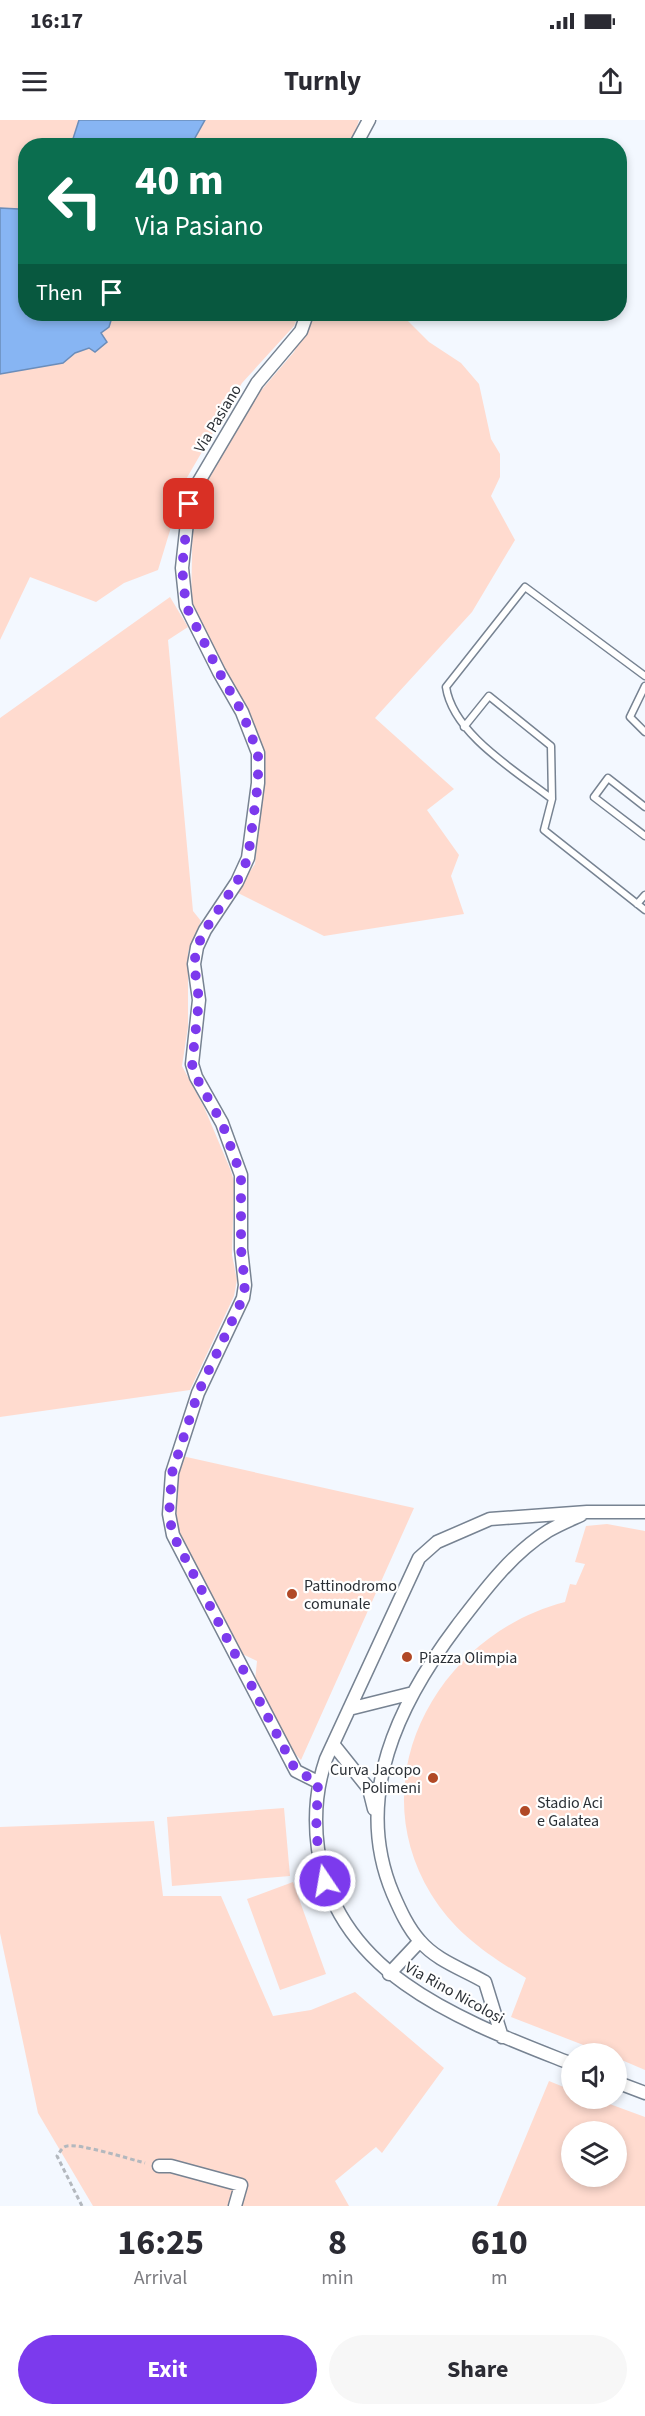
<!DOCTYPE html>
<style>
:root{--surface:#fff;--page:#f7f7f7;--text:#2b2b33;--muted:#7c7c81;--accent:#7c3aed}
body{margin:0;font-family:"Source Sans 3",sans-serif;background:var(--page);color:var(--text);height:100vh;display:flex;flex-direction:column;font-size:22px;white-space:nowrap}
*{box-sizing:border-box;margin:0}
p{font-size:20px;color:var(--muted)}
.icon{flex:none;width:33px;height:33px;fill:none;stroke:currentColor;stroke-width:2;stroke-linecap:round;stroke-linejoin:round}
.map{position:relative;height:2086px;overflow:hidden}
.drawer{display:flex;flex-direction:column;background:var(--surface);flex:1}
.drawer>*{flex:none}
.banner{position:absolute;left:18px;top:18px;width:609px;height:183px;border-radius:24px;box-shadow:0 3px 9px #0003;background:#0b6e4f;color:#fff;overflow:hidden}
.tools{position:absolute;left:561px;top:1923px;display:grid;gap:12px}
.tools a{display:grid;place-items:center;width:66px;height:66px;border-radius:50%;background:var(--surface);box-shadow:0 3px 9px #0003;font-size:30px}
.pin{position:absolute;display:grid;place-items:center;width:51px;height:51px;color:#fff;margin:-26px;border-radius:12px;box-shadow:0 3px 9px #0006}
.me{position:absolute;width:66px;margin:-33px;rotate:348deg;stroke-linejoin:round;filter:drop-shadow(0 0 4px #0008)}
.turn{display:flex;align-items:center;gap:21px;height:126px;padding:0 18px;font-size:27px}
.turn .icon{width:78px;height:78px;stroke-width:2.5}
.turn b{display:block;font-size:42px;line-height:51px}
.then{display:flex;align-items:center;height:57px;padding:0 18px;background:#0003;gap:12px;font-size:22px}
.eta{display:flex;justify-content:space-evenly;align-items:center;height:102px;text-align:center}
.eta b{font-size:36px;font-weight:700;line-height:42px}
.button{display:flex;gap:12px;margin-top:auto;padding:12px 18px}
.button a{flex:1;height:69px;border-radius:36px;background:var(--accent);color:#fff;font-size:24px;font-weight:700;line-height:69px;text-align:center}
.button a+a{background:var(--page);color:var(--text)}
.status{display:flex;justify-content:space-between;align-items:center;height:42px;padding:0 30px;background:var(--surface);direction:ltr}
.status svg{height:16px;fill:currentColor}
header{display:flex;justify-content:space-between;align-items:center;height:78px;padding:0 18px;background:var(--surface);font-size:27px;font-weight:700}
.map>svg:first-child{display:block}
.green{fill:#ffdbcf;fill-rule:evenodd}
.water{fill:#87b5f3;stroke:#6b8dba;stroke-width:1.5}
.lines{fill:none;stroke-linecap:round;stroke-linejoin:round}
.service-casing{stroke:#778392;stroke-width:9}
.minor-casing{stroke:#778392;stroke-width:15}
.path{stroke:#b3b8be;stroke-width:3;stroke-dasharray:4.5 3;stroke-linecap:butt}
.service{stroke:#fff;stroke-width:6}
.minor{stroke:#fff;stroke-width:12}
.route{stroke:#7c3aed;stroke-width:10;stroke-dasharray:0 18}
.poi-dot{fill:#b14926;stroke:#fff;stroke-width:2}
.labels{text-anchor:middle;stroke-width:4.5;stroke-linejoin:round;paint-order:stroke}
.street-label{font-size:16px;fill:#2a2f35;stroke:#fff}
.poi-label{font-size:16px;fill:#2a2f35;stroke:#fff;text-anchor:start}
</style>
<div class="status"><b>16:17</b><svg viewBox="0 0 49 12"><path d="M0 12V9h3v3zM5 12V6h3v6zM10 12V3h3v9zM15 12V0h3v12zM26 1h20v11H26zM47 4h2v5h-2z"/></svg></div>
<header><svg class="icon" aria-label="menu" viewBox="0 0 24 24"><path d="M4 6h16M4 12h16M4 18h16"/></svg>Turnly<svg class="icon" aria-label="share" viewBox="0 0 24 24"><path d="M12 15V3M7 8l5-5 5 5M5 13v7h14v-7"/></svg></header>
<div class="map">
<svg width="645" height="2086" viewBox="0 0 645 2086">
<rect width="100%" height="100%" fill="#f3f8ff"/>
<path class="green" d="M0 0H79L71 25 26 26 25 85 19 89 0 88Z
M205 0H359L355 13 347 25 191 26Z
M113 194H299L294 206 242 263 185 361 158 450 124 463 96 482 30 457 0 520V254L63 243 75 233 89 228 101 213 109 207Z
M311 194H401L429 222 461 243 479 264 491 319 500 334V357L491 376 515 420 472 492 375 598 454 669 427 690 459 735 451 756 464 794 324 816 236 772 255 744 262 663V632L191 486 193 384 253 280 294 232Z
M170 477 188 507 168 520 193 791 201 801 188 832V907L182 946 204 987 231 1051 234 1061 232 1135 237 1160 234 1176 190 1270 0 1297V598Z
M182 1336 414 1388 301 1640 287 1626 255 1561 257 1541 238 1532 175 1408 173 1375Z
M607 1404 645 1411V1950L617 1938 616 1934 604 1933 511 1897 526 1858C488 1835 455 1813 431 1774 359 1656 440 1514 565 1482L570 1464 576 1465 585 1444 575 1442 586 1406Z
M284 1688 290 1756 172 1766 167 1697Z
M154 1701 163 1776H221L273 1896 311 1890 355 1872 444 1948 382 2033 376 2027 335 2061 349 2086H93L38 1993 0 1813V1707Z
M293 1762 326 1854 280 1870 247 1779Z
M549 1961 571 1970 572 1978 596 1979 645 1997V2086H497ZM572 2012H616V2056H572Z"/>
<path class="water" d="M79 0H205L191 25H71Z
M25 85 26 194H113L109 207 101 213 107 222 95 232 89 228 75 233 63 243 0 254V88L19 89Z"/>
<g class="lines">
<defs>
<path id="service" d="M645 556 525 467 446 567C453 614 516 651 552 679L544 710 645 790
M645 566 630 597 645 612
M464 607 489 576 551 626 552 679
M645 687 608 658 594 677 645 716
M637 784 645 775"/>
<path id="minor" d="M355 26 369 0
M307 194 301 211 257 263 198 363 189 384 182 448 186 486 219 552 242 592 258 633V663L248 738 237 762 205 810 197 827 194 844 199 880 192 944 196 957 222 1003 241 1055V1129L245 1165 243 1178 198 1273 172 1353 169 1394 173 1415 296 1651 318 1662
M349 1589 413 1573
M333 1624 369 1669 374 1689
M389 1854 420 1821
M502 1917 485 1862C463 1849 437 1841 420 1821 408 1808 400 1790 393 1774 352 1677 399 1583 457 1506 483 1472 511 1434 548 1411 558 1405 570 1400 581 1395
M572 1944C466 1902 336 1857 318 1729 314 1699 316 1668 326 1639L419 1438 437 1422 490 1399 587 1392H645
M616 1962 645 1973
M159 2046H171L241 2065 235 2086"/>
</defs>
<use href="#service" class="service-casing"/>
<use href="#minor" class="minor-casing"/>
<path class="path" d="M82 2086 57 2036C60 2032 62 2027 67 2026 78 2023 130 2039 145 2043"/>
<use href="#service" class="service"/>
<use href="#minor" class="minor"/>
</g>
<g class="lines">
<path class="route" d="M189 384 182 448 186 486 219 552 242 592 258 633V663L248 738 237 762 205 810 197 827 194 844 199 880 192 944 196 957 222 1003 241 1055V1129L245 1165 243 1178 198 1273 172 1353 169 1395 173 1415 296 1651 318 1662 316 1714 325 1761"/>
</g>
<g class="poi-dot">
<circle cx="292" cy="1474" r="6"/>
<circle cx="407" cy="1537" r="6"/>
<circle cx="433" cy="1658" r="6"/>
<circle cx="525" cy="1691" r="6"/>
</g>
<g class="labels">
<g class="street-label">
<text transform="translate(217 298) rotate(-59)" y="6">Via Pasiano</text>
<text transform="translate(455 1872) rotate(29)" y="6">Via Rino Nicolosi</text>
</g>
<g class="poi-label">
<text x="304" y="1471">Pattinodromo<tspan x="304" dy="18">comunale</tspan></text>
<text x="419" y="1543">Piazza Olimpia</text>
<text x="421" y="1655" text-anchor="end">Curva Jacopo<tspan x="421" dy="18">Polimeni</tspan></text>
<text x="537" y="1688">Stadio Aci<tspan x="537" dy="18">e Galatea</tspan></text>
</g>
</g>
</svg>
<div class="tools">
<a><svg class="icon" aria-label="sound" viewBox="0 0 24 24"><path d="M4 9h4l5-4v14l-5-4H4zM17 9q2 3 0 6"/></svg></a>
<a><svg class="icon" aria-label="layers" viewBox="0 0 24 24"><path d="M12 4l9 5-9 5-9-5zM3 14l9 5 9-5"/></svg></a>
</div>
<div class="pin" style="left:189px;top:384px;background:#d93025"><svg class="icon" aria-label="arrive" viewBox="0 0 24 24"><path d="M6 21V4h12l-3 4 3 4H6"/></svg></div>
<svg class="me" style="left:325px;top:1761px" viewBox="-20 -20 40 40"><circle r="17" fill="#7c3aed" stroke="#fff" stroke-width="3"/><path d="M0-11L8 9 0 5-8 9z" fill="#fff"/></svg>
<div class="banner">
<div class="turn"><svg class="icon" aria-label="left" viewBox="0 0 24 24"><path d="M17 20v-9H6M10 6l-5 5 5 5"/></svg><div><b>40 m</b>Via Pasiano</div></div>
<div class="then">Then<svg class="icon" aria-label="arrive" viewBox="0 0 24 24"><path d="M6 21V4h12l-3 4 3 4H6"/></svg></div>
</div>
</div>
<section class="drawer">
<div class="eta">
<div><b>16:25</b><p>Arrival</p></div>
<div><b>8</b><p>min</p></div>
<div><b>610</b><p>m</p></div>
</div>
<div class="button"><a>Exit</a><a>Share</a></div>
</section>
